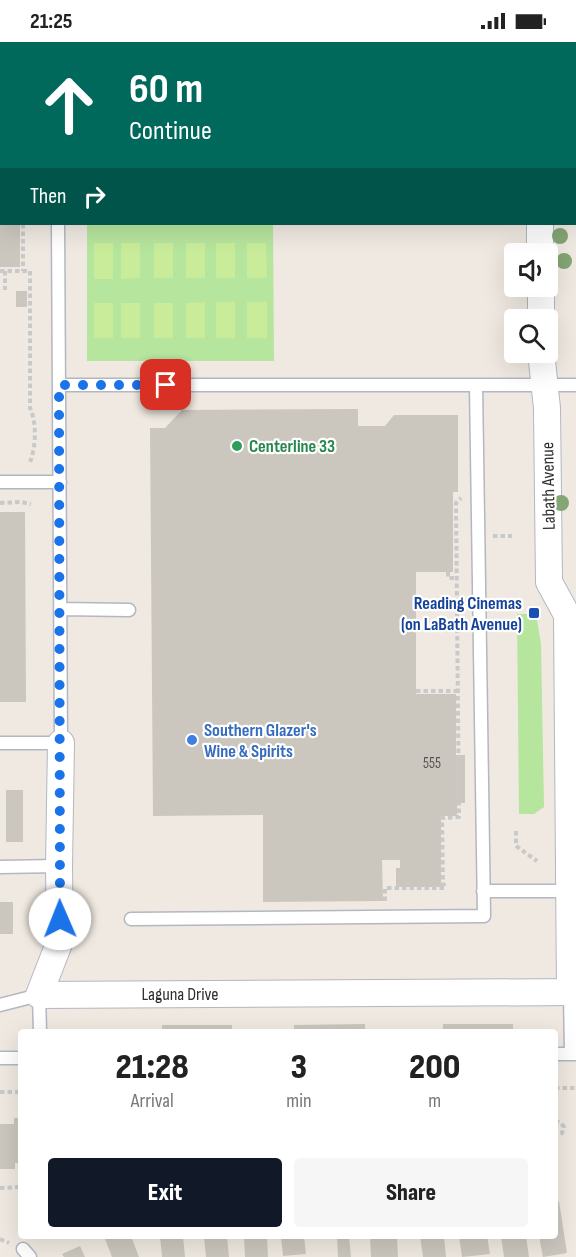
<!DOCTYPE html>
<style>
:root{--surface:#fff;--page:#f6f6f6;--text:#222;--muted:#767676;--accent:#111827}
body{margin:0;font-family:"Sofia Sans Condensed",sans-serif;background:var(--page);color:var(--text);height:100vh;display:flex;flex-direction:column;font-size:22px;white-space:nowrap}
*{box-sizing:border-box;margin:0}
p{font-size:20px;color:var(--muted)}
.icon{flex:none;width:33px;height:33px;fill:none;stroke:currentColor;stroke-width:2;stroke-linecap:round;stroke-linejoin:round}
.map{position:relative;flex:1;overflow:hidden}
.side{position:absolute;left:18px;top:987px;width:540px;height:210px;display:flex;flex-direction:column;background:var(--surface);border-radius:6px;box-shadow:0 6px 24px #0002}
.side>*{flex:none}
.hud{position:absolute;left:0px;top:0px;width:576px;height:183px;box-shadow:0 6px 24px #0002;background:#00695c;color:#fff;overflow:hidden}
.buttons{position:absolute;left:504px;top:201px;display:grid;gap:12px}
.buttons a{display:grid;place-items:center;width:54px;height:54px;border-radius:6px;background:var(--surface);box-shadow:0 6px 24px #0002;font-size:30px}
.pin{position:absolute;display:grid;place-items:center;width:51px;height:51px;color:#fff;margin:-26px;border-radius:12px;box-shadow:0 3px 9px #0006}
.me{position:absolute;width:66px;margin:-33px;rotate:359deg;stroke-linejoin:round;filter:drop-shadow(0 0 4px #0008)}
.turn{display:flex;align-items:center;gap:21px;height:126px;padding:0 30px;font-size:27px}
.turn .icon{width:78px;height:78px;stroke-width:2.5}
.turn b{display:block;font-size:42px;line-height:51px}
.then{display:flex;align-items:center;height:57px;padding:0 30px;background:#0003;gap:12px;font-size:22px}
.eta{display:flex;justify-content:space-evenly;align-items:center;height:102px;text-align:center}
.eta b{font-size:36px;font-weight:800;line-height:42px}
.action{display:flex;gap:12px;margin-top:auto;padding:12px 30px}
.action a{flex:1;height:69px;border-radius:6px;background:var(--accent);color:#fff;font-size:24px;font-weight:800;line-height:69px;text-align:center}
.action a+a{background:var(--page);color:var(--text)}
.status{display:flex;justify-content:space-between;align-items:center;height:42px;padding:0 30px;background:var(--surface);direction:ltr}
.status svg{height:16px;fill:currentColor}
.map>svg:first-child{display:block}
.green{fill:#b6e59e}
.pitch{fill:#c9ec9a}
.building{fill:#cbc7bf}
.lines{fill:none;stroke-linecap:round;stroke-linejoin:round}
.lane-casing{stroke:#b4b7c1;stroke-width:15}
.street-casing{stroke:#b4b7c1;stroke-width:28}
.path{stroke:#c9c9c9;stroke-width:4;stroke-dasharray:4.5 3;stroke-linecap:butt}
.lane{stroke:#fff;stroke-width:12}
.street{stroke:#fff;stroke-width:26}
.tree{fill:#84a574}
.route{stroke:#1a73e8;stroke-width:10;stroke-dasharray:0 18}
.leisure-dot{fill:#2e9e5b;stroke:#fff;stroke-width:2}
.transit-dot{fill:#1a4fb4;stroke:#fff;stroke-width:2}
.shop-dot{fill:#3f7fe0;stroke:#fff;stroke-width:2}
.labels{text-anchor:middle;stroke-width:4.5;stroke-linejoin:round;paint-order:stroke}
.number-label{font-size:15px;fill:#555452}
.leisure-label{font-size:18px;font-weight:bold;fill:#27864d;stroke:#fff;text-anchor:start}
.street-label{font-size:18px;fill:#2e2e2e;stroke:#fff}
.transit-label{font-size:18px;font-weight:bold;fill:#164399;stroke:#fff;text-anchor:end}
.shop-label{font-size:18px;font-weight:bold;fill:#366cbe;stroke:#fff;text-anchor:start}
</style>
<div class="status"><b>21:25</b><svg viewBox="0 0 49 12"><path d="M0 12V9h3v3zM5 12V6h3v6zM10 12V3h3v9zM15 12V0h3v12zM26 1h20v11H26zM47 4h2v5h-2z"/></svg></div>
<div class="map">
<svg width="576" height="1215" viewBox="0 0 576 1215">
<rect width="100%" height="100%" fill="#efe9e1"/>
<path class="green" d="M87 182H273L274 319H87Z
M517 572H536L541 602 544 765 534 772H519Z"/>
<path class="pitch" d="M94 201H113V237H94Z
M121 201H140V236L121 237Z
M154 201H173V236H154Z
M186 201H205V236H186Z
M216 201H235V236H216Z
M247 201H266L267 236H247Z
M205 260V296H186V261Z
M216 260H235V296H216Z
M247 260H267V296H247Z
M94 261H113V296H94Z
M121 261H140V296H121Z
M154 261H173V296H154Z"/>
<path class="building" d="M0 182H20V225H0Z
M16 249H27V265H16Z
M358 367V384H385L394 373H458V450H453V530H416V652H456V713H465V761H457V774H441V845H396V826H400V818H382L383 859 263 860V773L153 774 150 386H165L182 368Z
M0 470H25L26 660H0Z
M6 748H23V800H6Z
M0 860H13V892H0Z
M365 982V990H294V983Z
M443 982H513V990H443Z
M162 983H232V990H162Z
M14 1076H21V1121H15V1127H0V1082H14Z
M555 1159H559L567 1211 543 1215 539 1194H555Z
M104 1194H131L139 1215H112Z
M160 1194H183L185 1215H162Z
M204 1194H227L229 1215H206Z
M244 1194H267L268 1215H245Z
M281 1194H304L306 1212 283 1214Z
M337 1194H349L351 1215H338Z
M370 1194H397L398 1215H371Z
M420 1194H444L446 1215H423Z
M459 1194H487L490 1212 462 1215Z
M501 1194H526L529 1215H504Z
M80 1204 85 1215H64L62 1212Z"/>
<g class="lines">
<defs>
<path id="lane" d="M57 0V2
M574 98H576
M59 343H576
M0 440H60
M60 567 129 568
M0 701H61L58 182
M0 825 59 824
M483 849H569
M131 877 484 874 476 343
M570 950 571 1012
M0 963 39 953 40 990
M555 1012H576
M0 1016H21
M23 1207 30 1215"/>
<path id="street" d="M539 0V2
M540 182V212
M541 244V278
M541 310 547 366 549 540 567 573 570 950
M61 701 59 824 60 899 39 953 576 950"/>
</defs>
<use href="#lane" class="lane-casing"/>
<use href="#street" class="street-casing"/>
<path class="path" d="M0 126H2
M23 182V229
M0 229H30V366C37 381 36 405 30 420
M5 229V248
M0 461 21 460 31 462
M493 494H512
M448 530V536H456
M416 649H458
M516 789V804L537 819
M441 843H443L442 776 459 775 456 461 461 456
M385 859V846H445L444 842
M555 1046H576
M0 1050H21
M555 1052V1079
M555 1079 560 1080 564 1085 562 1091 555 1093
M0 1146 21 1145
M0 1197 9 1201"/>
<use href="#lane" class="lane"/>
<use href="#street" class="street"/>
</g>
<g class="tree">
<circle cx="560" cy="194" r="8"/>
<circle cx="564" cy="219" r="8"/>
<circle cx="561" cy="461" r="8"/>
</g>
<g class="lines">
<path class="route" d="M60 877 59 343H166"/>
</g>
<circle class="leisure-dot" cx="237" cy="404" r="6"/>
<rect class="transit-dot" x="528" y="565" width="12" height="12" rx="3"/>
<circle class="shop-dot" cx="192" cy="698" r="6"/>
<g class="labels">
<g class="number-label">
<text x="432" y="726">555</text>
</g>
<g class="leisure-label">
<text x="249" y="410">Centerline 33</text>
</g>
<g class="street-label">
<text transform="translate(548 444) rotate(-91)" y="6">Labath Avenue</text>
<text x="180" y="958">Laguna Drive</text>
</g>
<g class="transit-label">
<text x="522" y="567">Reading Cinemas<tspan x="522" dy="21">(on LaBath Avenue)</tspan></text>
</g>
<g class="shop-label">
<text x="204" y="694">Southern Glazer's<tspan x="204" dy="21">Wine &amp; Spirits</tspan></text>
</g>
</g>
</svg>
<div class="buttons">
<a><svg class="icon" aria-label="sound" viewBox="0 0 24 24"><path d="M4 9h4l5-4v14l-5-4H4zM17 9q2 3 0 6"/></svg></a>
<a><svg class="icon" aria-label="search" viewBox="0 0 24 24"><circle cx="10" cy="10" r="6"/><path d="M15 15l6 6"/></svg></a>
</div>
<div class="pin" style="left:166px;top:343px;background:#d93025"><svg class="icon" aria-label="arrive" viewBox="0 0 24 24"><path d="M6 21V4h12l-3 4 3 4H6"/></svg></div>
<svg class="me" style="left:60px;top:877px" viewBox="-20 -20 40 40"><circle r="19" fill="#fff"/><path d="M0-13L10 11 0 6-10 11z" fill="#1a73e8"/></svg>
<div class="hud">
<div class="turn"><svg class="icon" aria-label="ahead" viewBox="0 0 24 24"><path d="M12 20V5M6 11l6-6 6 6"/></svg><div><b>60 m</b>Continue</div></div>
<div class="then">Then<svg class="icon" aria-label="right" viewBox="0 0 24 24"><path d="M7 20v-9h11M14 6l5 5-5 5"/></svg></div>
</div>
<section class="side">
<div class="eta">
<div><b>21:28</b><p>Arrival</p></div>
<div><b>3</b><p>min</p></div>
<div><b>200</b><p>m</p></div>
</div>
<div class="action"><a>Exit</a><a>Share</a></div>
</section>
</div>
